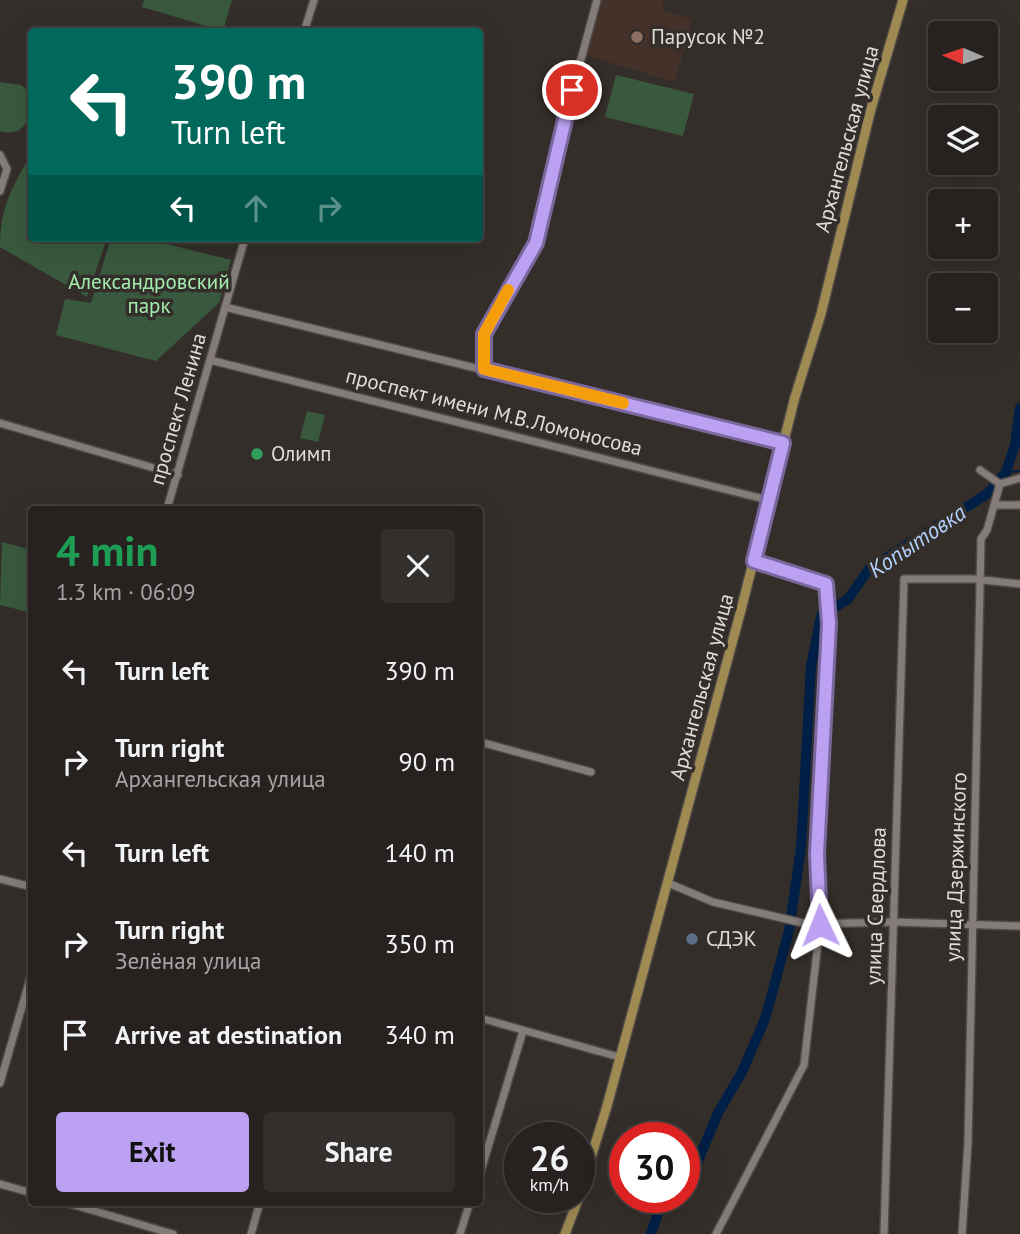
<!DOCTYPE html>
<meta charset="utf-8">
<style>
:root{--surface:#272220;--page:#332f2d;--text:#f1f3f6;--muted:#a4a4a5;--line:#433f3e;--accent:#bca0f2}
body{margin:0;font-family:"PT Sans",sans-serif;background:var(--page);color:var(--text);height:100vh;display:flex;flex-direction:column;font-size:26px;white-space:nowrap}
*{box-sizing:border-box;margin:0}
p{font-size:23px;color:var(--muted)}
.icon{flex:none;width:38px;height:38px;fill:none;stroke:currentColor;stroke-width:2;stroke-linecap:round;stroke-linejoin:round}
.map{position:relative;flex:1;overflow:hidden}
.sheet{position:absolute;left:28px;top:506px;width:455px;height:700px;display:flex;flex-direction:column;background:var(--surface);border-radius:7px;box-shadow:0 7px 28px #0002,0 0 0 2px var(--line)}
.sheet>*{flex:none}
.guide{position:absolute;left:28px;top:28px;width:455px;height:214px;border-radius:7px;box-shadow:0 7px 28px #0002,0 0 0 2px var(--line);background:#00695c;color:#fff;overflow:hidden}
.needle{width:46px;rotate:272deg}
.tools{position:absolute;left:928px;top:21px;display:grid;gap:14px}
.tools a{display:grid;place-items:center;width:70px;height:70px;border-radius:7px;background:var(--surface);box-shadow:0 7px 28px #0002,0 0 0 2px var(--line);font-size:35px}
.speed{position:absolute;left:504px;top:1122px;display:flex;gap:14px;font-size:35px;font-weight:700;text-align:center}
.speed>*{display:grid;place-content:center;width:91px;height:91px;border-radius:50%;background:var(--surface);box-shadow:0 7px 28px #0002,0 0 0 2px var(--line);line-height:1}
.speed small{font-size:18px;font-weight:400}
.speed .limit{border:10px solid #d22;background:#fff;color:#111}
.pin{position:absolute;display:grid;place-items:center;width:60px;height:60px;color:#fff;margin:-30px;border:4px solid #fff;border-radius:50%;box-shadow:0 2px 7px #0007}
.me{position:absolute;width:77px;margin:-38px;rotate:358deg;stroke-linejoin:round;filter:drop-shadow(0 0 5px #0008)}
.turn{display:flex;align-items:center;gap:24px;height:147px;padding:0 28px;font-size:32px}
.turn .icon{width:91px;height:91px;stroke-width:2.5}
.turn b{display:block;font-size:49px;line-height:60px}
.lanes{display:flex;align-items:center;height:66px;padding:0 28px;background:#0003;justify-content:center;gap:35px;direction:ltr}
.lanes .off{opacity:.35}
.round{display:grid;place-items:center;flex:none;width:74px;height:74px;border-radius:7px;background:var(--page)}
.summary{display:flex;align-items:center;justify-content:space-between;height:119px;padding:0 28px}
h1{font-size:42px;font-weight:600;line-height:52px;color:#1e9e55}
.primary-button{display:flex;gap:14px;margin-top:auto;padding:14px 28px}
.primary-button a{flex:1;height:80px;border-radius:7px;background:var(--accent);color:#111;font-size:28px;font-weight:600;line-height:80px;text-align:center}
.primary-button a+a{background:var(--page);color:var(--text)}
ul{padding:0;list-style:none}
li{display:flex;align-items:center;gap:21px;height:91px;padding:0 28px}
li div{flex:1}
li b{display:block;font-size:26px}
li em{font-style:normal}
.map>svg:first-child{display:block}
.education{fill:#44322a}
.green{fill:#39593e}
.lines{fill:none;stroke-linecap:round;stroke-linejoin:round}
.stream{stroke:#001f46;stroke-width:2}
.river{stroke:#001f46;stroke-width:10}
.minor-casing{stroke:#4e4947;stroke-width:10}
.major-casing{stroke:#4e4947;stroke-width:12}
.minor{stroke:#847c78;stroke-width:7}
.major{stroke:#9f8a51;stroke-width:9}
.route-casing{stroke:#7a689d;stroke-width:18}
.route{stroke:#bca0f2;stroke-width:12}
.slow{stroke:#f59e0b;stroke-width:12}
.education-dot{fill:#8d6e63;stroke:#342e2a;stroke-width:2.5}
.leisure-dot{fill:#2e9e5b;stroke:#342e2a;stroke-width:2.5}
.service-dot{fill:#5c6f8a;stroke:#342e2a;stroke-width:2.5}
.labels{text-anchor:middle;stroke-width:7;stroke-linejoin:round;paint-order:stroke}
.poi-label{font-size:21px;fill:#e0dcda;stroke:#342e2a;text-anchor:start}
.street-label{font-size:21px;fill:#e0dcda;stroke:#342e2a}
.park-label{font-size:21px;fill:#a2ecae;stroke:#342e2a}
.water-label{font-size:23px;font-style:italic;fill:#b1d1fb;stroke:#342e2a}
</style>
<div class="map">
<svg width="1020" height="1234" viewBox="0 0 1020 1234">
<rect width="100%" height="100%" fill="#342e2a"/>
<path class="education" d="M598 0H664L662 11 692 19 675 82 581 54Z"/>
<path class="green" d="M144 0H232L223 31 142 7Z
M616 75 694 94 683 136 605 117Z
M0 82 21 85 31 94C32 115 26 139 0 131Z
M31 154 32 238H107L87 297 0 247C0 208 12 187 31 154Z
M111 238H142L231 260 219 303 156 361 56 335 65 299 91 303Z
M307 411 325 415 318 442 300 438Z
M2 542 31 550V601L28 612 0 605Z"/>
<g class="lines">
<path class="stream" d="M1006 472 1020 471"/>
<path class="river" d="M684 1194 718 1113 742 1072 765 1019 789 931 801 848 811 666 821 616 848 599 869 569 987 494 1006 472 1015 445 1020 408
M651 1234 660 1207 680 1197"/>
<defs>
<path id="minor" d="M304 32 314 0
M0 155 7 169 0 191
M225 307 783 443
M210 360 768 500
M484 369V334L536 243 562 130 597 0
M0 423 178 475
M980 470 1000 484
M994 505H1020
M167 509 245 238
M480 742 591 772
M0 879 32 887
M668 883 713 902 807 924 893 922 1020 926
M480 1018 619 1057
M0 1083 32 972
M480 1174 523 1031
M0 1184 32 1193
M64 1202 173 1234
M251 1234 260 1202
M460 1234 470 1202
M716 1234 804 1065 820 925 818 854 829 624 826 584 754 561
M884 1234 904 579H974L1020 584
M962 1234 968 1143 981 539 987 530 1000 484 1020 478"/>
<path id="major" d="M579 1196 607 1106 741 610 795 397 821 314 871 109 903 0
M565 1234 579 1197"/>
</defs>
<use href="#minor" class="minor-casing"/>
<use href="#major" class="major-casing"/>
<use href="#minor" class="minor"/>
<use href="#major" class="major"/>
</g>
<g class="lines">
<defs>
<path id="route" d="M572 90 536 243 484 334V369L783 443 754 561 826 584 829 624 817 854 820 925"/>
</defs>
<use href="#route" class="route-casing"/>
<use href="#route" class="route"/>
<path class="slow" d="M508 290 484 334V369L623 403"/>
</g>
<circle class="education-dot" cx="637" cy="37" r="7"/>
<circle class="leisure-dot" cx="257" cy="454" r="7"/>
<circle class="service-dot" cx="692" cy="939" r="7"/>
<g class="labels">
<g class="poi-label">
<text x="651" y="44">Парусок №2</text>
<text x="271" y="461">Олимп</text>
<text x="706" y="946">СДЭК</text>
</g>
<g class="street-label">
<text transform="translate(847 139) rotate(-75)" y="7">Архангельская улица</text>
<text transform="translate(178 409) rotate(-74)" y="7">проспект Ленина</text>
<text transform="translate(494 412) rotate(14)" y="7">проспект имени М.В.Ломоносова</text>
<text transform="translate(702 687) rotate(-75)" y="7">Архангельская улица</text>
<text transform="translate(956 867) rotate(-88)" y="7">улица Дзержинского</text>
<text transform="translate(876 906) rotate(-88)" y="7">улица Свердлова</text>
</g>
<g class="park-label">
<text x="149" y="289">Александровский<tspan x="149" dy="24">парк</tspan></text>
</g>
<g class="water-label">
<text transform="translate(917 541) rotate(-34)" y="8">Копытовка</text>
</g>
</g>
</svg>
<div class="tools">
<a><svg class="needle" viewBox="-14 -14 28 28"><path d="M0-13l5 13h-10z" fill="#e53935"/><path d="M0 13l5-13h-10z" fill="#a4a4a5"/></svg></a>
<a><svg class="icon" aria-label="layers" viewBox="0 0 24 24"><path d="M12 4l9 5-9 5-9-5zM3 14l9 5 9-5"/></svg></a>
<a>+</a>
<a>−</a>
</div>
<div class="speed"><div>26<small>km/h</small></div><div class="limit">30</div></div>
<div class="pin" style="left:572px;top:90px;background:#d93025"><svg class="icon" aria-label="arrive" viewBox="0 0 24 24"><path d="M6 21V4h12l-3 4 3 4H6"/></svg></div>
<svg class="me" style="left:820px;top:925px" viewBox="-20 -20 40 40"><path d="M0-17L14 15 0 8-14 15z" fill="#bca0f2" stroke="#fff" stroke-width="4"/></svg>
<div class="guide">
<div class="turn"><svg class="icon" aria-label="left" viewBox="0 0 24 24"><path d="M17 20v-9H6M10 6l-5 5 5 5"/></svg><div><b>390 m</b>Turn left</div></div>
<div class="lanes"><svg class="icon" aria-label="left" viewBox="0 0 24 24"><path d="M17 20v-9H6M10 6l-5 5 5 5"/></svg><svg class="icon off" aria-label="ahead" viewBox="0 0 24 24"><path d="M12 20V5M6 11l6-6 6 6"/></svg><svg class="icon off" aria-label="right" viewBox="0 0 24 24"><path d="M7 20v-9h11M14 6l5 5-5 5"/></svg></div>
</div>
<section class="sheet">
<div class="summary"><div><h1>4 min</h1><p>1.3 km · 06:09</p></div><a class="round"><svg class="icon" aria-label="close" viewBox="0 0 24 24"><path d="M6 6l12 12M18 6L6 18"/></svg></a></div>
<ul>
<li><svg class="icon" aria-label="left" viewBox="0 0 24 24"><path d="M17 20v-9H6M10 6l-5 5 5 5"/></svg><div><b>Turn left</b></div><em>390 m</em></li>
<li><svg class="icon" aria-label="right" viewBox="0 0 24 24"><path d="M7 20v-9h11M14 6l5 5-5 5"/></svg><div><b>Turn right</b><p>Архангельская улица</p></div><em>90 m</em></li>
<li><svg class="icon" aria-label="left" viewBox="0 0 24 24"><path d="M17 20v-9H6M10 6l-5 5 5 5"/></svg><div><b>Turn left</b></div><em>140 m</em></li>
<li><svg class="icon" aria-label="right" viewBox="0 0 24 24"><path d="M7 20v-9h11M14 6l5 5-5 5"/></svg><div><b>Turn right</b><p>Зелёная улица</p></div><em>350 m</em></li>
<li><svg class="icon" aria-label="arrive" viewBox="0 0 24 24"><path d="M6 21V4h12l-3 4 3 4H6"/></svg><div><b>Arrive at destination</b></div><em>340 m</em></li>
</ul>
<div class="primary-button"><a>Exit</a><a>Share</a></div>
</section>
</div>
